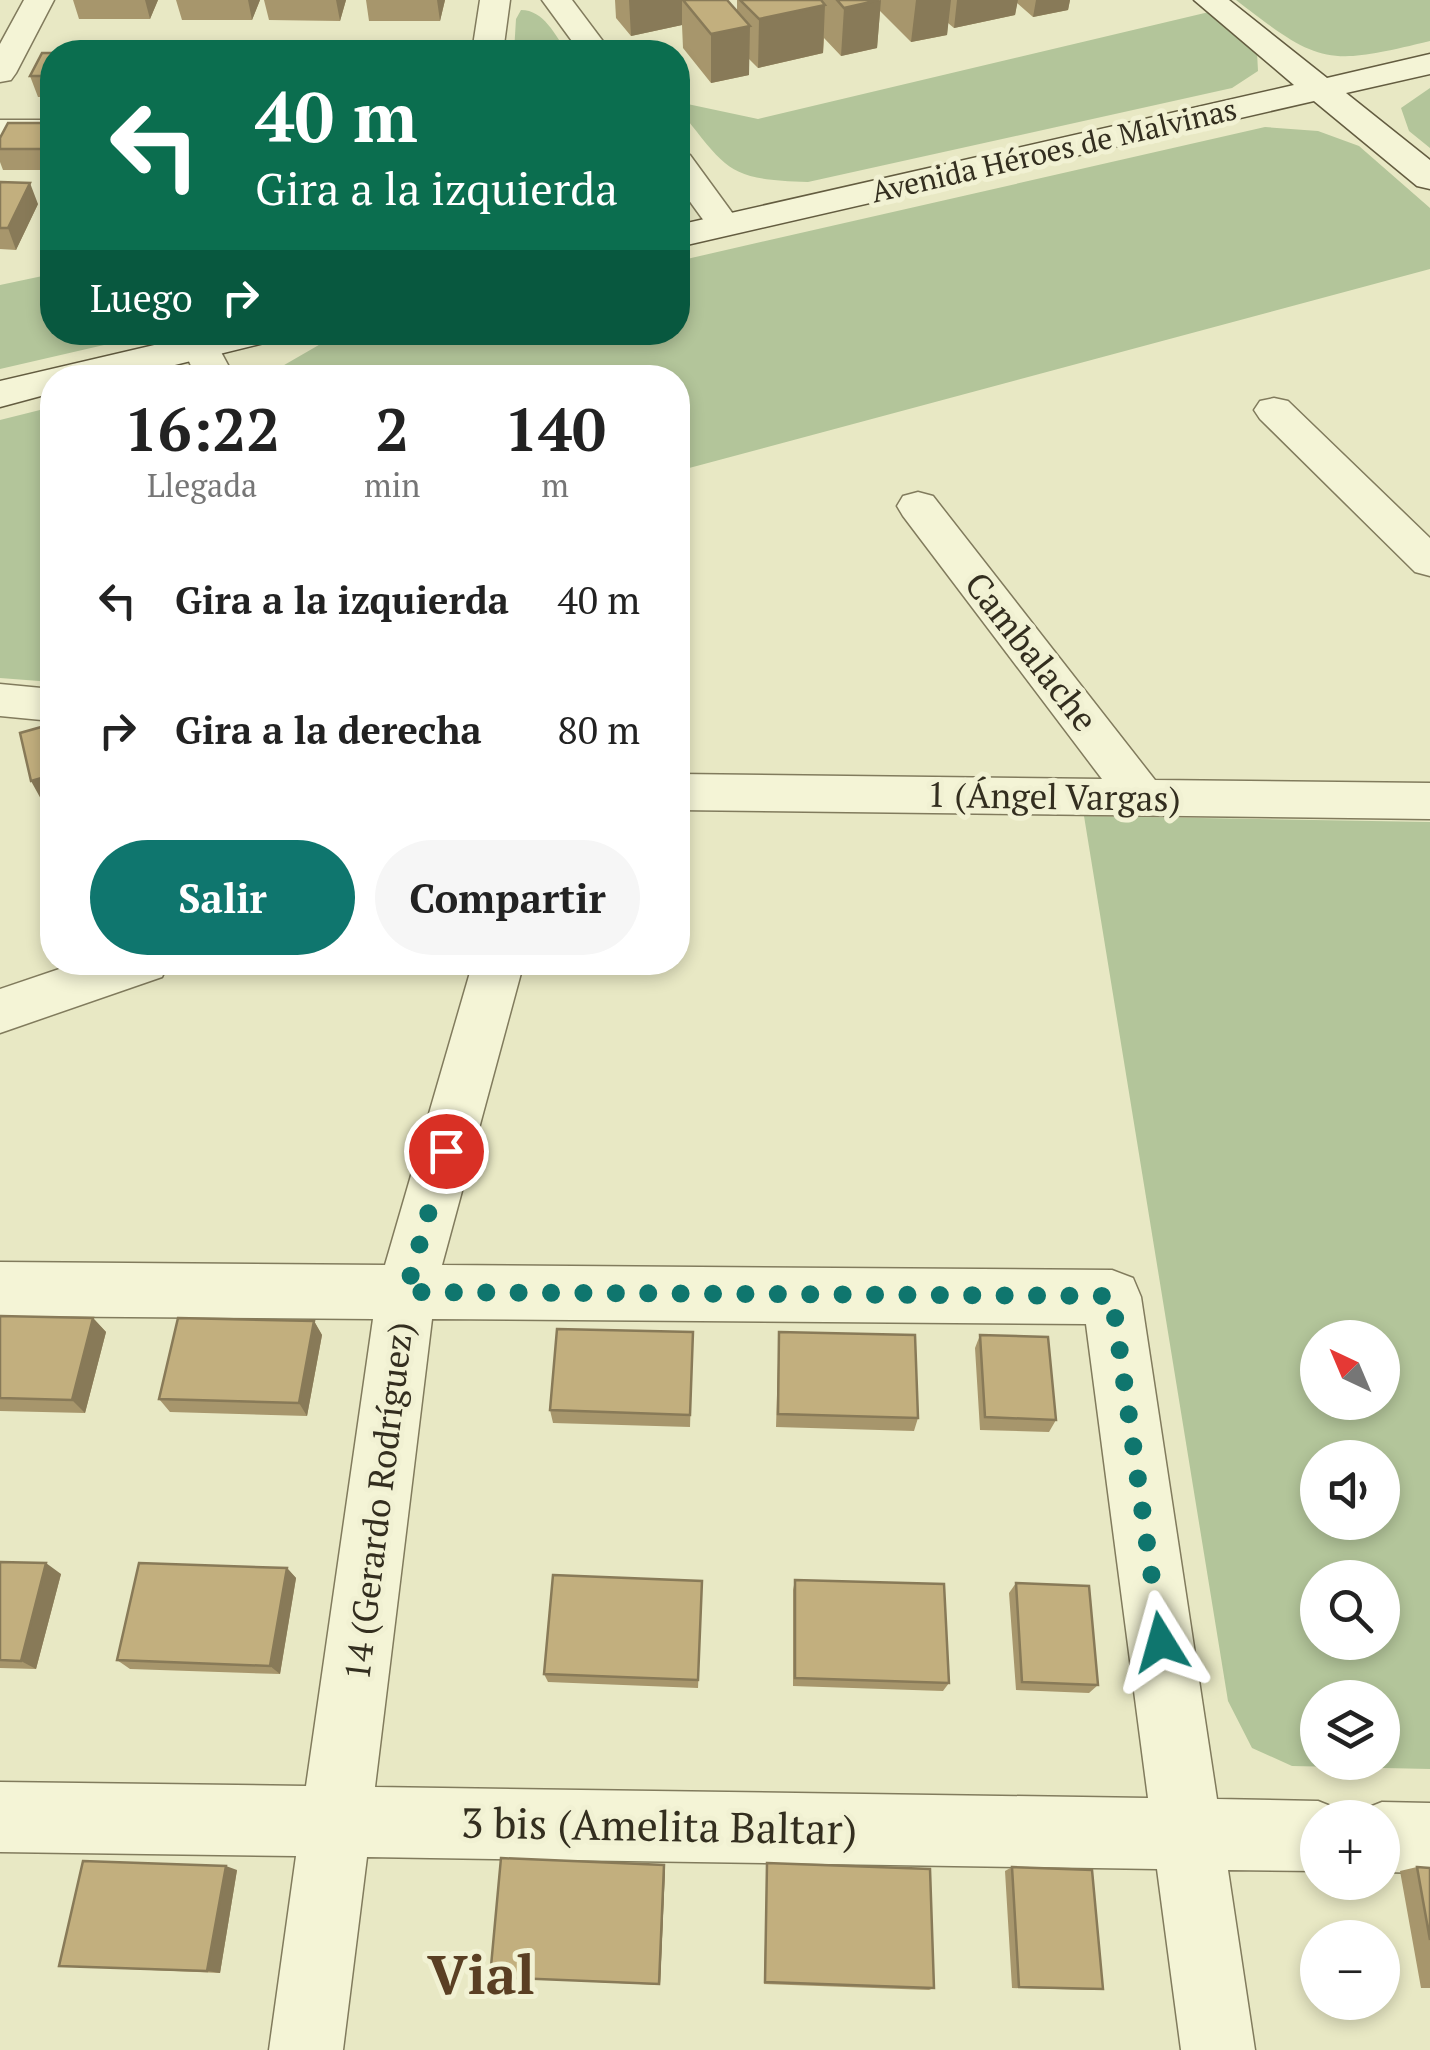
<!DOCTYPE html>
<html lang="es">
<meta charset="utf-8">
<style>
:root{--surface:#fff;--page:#f6f6f6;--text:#222;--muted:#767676;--accent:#0f766e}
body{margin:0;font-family:"PT Serif",serif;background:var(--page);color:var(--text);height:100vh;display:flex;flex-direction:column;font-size:38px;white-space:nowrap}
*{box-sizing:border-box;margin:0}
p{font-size:32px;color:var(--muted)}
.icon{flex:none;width:55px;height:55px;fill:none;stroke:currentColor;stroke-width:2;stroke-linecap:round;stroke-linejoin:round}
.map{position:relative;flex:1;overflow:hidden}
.sheet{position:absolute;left:40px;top:365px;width:650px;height:610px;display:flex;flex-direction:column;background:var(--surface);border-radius:40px;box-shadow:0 5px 15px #0003}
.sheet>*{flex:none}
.guide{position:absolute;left:40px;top:40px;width:650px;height:305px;border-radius:40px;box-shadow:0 5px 15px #0003;background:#0b6e4f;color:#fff;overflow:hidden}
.needle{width:65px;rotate:316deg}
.buttons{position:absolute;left:1300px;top:1320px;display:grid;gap:20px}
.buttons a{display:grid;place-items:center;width:100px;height:100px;border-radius:50%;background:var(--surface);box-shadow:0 5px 15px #0003;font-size:50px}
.pin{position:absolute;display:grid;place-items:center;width:85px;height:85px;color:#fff;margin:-42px;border:5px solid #fff;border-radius:50%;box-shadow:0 2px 10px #0007}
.me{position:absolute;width:110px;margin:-55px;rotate:352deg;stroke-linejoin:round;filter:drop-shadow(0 0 8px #0008)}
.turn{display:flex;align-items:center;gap:35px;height:210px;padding:0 50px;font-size:45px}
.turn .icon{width:130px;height:130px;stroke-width:2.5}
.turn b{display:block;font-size:70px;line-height:85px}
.then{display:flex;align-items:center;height:95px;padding:0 50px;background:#0003;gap:20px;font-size:38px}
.eta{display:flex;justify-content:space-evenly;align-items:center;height:170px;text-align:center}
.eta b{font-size:60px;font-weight:800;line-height:70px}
.button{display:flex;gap:20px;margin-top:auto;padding:20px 50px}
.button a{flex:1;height:115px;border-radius:60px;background:var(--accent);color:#fff;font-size:40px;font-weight:800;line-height:115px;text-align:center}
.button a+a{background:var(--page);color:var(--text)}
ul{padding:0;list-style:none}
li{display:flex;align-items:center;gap:30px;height:130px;padding:0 50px}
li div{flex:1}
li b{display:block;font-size:38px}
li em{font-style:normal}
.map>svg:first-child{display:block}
.green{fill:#b3c59a;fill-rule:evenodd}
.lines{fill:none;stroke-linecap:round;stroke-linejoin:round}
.street-casing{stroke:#817b5d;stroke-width:3}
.secondary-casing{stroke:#635c40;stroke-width:3}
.street{fill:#f4f4d6;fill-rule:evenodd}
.secondary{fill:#f4f4d6;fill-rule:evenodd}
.wall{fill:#a7966c}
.shaded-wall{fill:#887a58}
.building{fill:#c2af7e;stroke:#887a58;stroke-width:2.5}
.route{stroke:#0f766e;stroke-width:18;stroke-dasharray:0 32.4}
.labels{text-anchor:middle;stroke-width:10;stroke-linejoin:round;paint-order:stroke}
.far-street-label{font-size:30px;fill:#332e1f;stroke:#f1f1d3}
.street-label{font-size:35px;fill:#332e1f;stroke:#f1f1d3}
.near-street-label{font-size:42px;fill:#332e1f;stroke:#f1f1d3}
.near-district-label{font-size:55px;font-weight:bold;fill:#5a3f23;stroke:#f1f1d3}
</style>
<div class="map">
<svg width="1430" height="2050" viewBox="0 0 1430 2050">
<rect width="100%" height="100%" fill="#e8e8c4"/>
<path class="green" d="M1236 0H1430V41C1327 66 1320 65 1236 0Z
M521 10C544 10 555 35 567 52H514L516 19Z
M1209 12 1257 52 1258 71 1232 88 808 182C726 180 727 169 678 108V102L758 119Z
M1430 88V148L1409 131 1401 108Z
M1265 127 1318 131 1359 146 1430 208V269L678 471V378L275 377 279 368 324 342 367 333 678 332V261Z
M52 274V332L156 333 0 369V285Z
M52 407V682L0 678V420Z
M1084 816 1430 822V1769L1292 1766 1252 1748 1228 1701ZM1318 1338H1382V1402H1318ZM1318 1458H1382V1522H1318ZM1318 1578H1382V1642H1318ZM1318 1698H1382V1762H1318Z"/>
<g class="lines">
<defs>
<path id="street" d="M24 0H54L16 73 11 80 0 82V44Z
M480 0H510L503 52H472Z
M542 0H572L611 52H580Z
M0 120H52V140H0Z
M678 152 690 155 736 218 741 225 736 232 724 235 712 232 678 185Z
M201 336 214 339 235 378H197L182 347 188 339Z
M1274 398 1288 401 1430 538V576L1415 572 1260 419 1254 410 1260 401Z
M918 492 933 496 1155 780 1430 783V819L678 810V774L1102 779 903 516 897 506 903 496Z
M0 684 52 689V721L0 716Z
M80 962H169L162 977 0 1033V989Z
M473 962H524L442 1265 1112 1270 1133 1278 1141 1297 1217 1799 1318 1801 1343 1811 1345 1818H1318V1871L1228 1870 1255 2050H1181L1157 1869 367 1857 343 2050H269L296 1856 0 1852V1782L306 1786 373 1319 0 1316V1262L385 1265ZM432 1319 1086 1324 1148 1798 375 1787Z
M1382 1802 1430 1803V1873L1382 1872V1818H1355L1357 1812Z"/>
<path id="secondary" d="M1194 0H1229L1327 78 1430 54V74L1346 93 1430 160V189L1417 186 1314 101 678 247V225L1294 85Z
M210 332H281L276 340 122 378H52V393L0 407V381Z"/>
</defs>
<use href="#street" class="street-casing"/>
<use href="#secondary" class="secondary-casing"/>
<use href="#street" class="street"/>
<use href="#secondary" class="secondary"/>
</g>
<path class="wall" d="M73 0H158L150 19H79Z
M176 0H260L252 20H182Z
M264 0H346L340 21 269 20Z
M366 0H445L440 21H369Z
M615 0H727L737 11V0H1070L1068 10 1033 17 1017 3 1015 15 954 28 948 23 947 35 911 42 880 11 877 48 841 56 824 38 823 53 758 68 749 59V75L711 83 683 48 682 25 631 36 616 18Z
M52 53V97H38L30 76Z
M52 123V170H3L0 162V138Z
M0 182 38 204 16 250 0 249Z
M0 1316 93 1318 106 1332 85 1413 0 1411Z
M314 1321 322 1335 307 1416 170 1412 159 1399Z
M693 1332 690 1427 553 1423 550 1410Z
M779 1332 918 1418 914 1431 776 1427Z
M980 1335 1056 1420 1049 1432 980 1430 975 1348Z
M0 1562 61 1574 36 1669 0 1668Z
M287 1568 296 1578 280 1674 130 1669 117 1660Z
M795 1580 949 1683 943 1691 793 1686V1590Z
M1016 1583 1098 1685 1089 1693 1016 1690 1009 1593Z
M702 1591 698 1688 548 1682 544 1674Z
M767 1863 934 1988 929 1990 764 1984Z
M1012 1867 1103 1989 1093 1990 1012 1988 1005 1871Z
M1417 1867 1430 1868V1988H1421L1400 1871Z
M665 1869 660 1985 490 1977Z
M237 1870 220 1973 59 1966Z"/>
<path class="shaded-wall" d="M145 0H158L150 19Z
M248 0H260L252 20Z
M336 0H346L340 21Z
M437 0H445L440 21Z
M629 0H682V25L631 36Z
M881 0 877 48 841 56 844 8Z
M916 0H951L947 35 911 42Z
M957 0H1018L1015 15 954 28Z
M1036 0H1070L1068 10 1033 17Z
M825 5 823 53 758 68 759 19Z
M750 26 749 75 711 83V34Z
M30 183 38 204 16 250 8 228Z
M52 775V798L42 801 31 781Z
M93 1318 106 1332 85 1413 72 1400Z
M314 1321 322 1335 307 1416 299 1403Z
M46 1563 61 1574 36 1669 21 1661Z
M287 1568 296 1578 280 1674 270 1666Z
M664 1865 665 1869 660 1985 659 1984Z
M226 1866 237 1870 220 1973 207 1971Z"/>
<path class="building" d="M683 0H727L750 26 711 34Z
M740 0H821L825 5 759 19Z
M837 0H879L844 8Z
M42 53H52V76H30Z
M8 123H52V149H0V138Z
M0 182 30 183 8 228H0Z
M52 724V775L31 781 20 733Z
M0 1316 93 1318 72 1400 0 1398Z
M178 1318 314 1321 299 1403 159 1399Z
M557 1329 693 1332 690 1415 550 1410Z
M779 1332 915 1335 918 1418 778 1414Z
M980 1335 1048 1337 1056 1420 985 1417Z
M0 1562 46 1563 21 1661 0 1660Z
M139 1563 287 1568 270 1666 117 1660Z
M553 1575 702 1581 698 1680 544 1674Z
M795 1580 944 1584 949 1683 795 1678Z
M1016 1583 1089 1586 1098 1685 1022 1682Z
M501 1858 664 1865 659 1984 490 1977Z
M83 1861 226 1866 207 1971 59 1966Z
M767 1863 930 1869 934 1988 765 1982Z
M1012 1867 1092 1870 1103 1989 1019 1987Z
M1417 1867 1430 1868V1940Z"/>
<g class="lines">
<path class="route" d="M446 1151 406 1292 1112 1296 1161 1642"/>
</g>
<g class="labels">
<g class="far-street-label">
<text transform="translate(1054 151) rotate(-13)" y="10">Avenida Héroes de Malvinas</text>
</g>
<g class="street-label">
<text transform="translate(1031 652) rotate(52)" y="12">Cambalache</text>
<text transform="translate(1054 797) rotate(1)" y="12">1 (Ángel Vargas)</text>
<text transform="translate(379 1501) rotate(-83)" y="12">14 (Gerardo Rodríguez)</text>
</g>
<g class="near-street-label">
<text transform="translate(659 1826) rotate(1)" y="15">3 bis (Amelita Baltar)</text>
</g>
<g class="near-district-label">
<text x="481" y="1994">Vial</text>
</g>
</g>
</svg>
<div class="buttons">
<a><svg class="needle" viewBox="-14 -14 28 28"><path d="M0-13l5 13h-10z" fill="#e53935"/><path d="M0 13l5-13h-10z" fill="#767676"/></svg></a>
<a><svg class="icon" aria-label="sound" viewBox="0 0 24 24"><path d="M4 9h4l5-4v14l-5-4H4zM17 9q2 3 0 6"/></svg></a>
<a><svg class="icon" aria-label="search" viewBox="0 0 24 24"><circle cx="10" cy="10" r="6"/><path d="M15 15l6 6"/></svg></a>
<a><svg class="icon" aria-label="layers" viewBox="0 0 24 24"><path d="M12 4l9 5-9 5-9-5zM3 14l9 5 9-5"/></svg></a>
<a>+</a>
<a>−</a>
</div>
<div class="pin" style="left:446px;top:1151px;background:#d93025"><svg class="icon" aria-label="arrive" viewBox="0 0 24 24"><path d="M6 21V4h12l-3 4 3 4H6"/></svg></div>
<svg class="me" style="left:1161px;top:1642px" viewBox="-20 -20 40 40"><path d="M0-17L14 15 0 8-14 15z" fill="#0f766e" stroke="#fff" stroke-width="4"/></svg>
<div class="guide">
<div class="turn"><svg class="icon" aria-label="left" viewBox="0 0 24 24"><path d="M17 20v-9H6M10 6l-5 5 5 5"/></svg><div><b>40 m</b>Gira a la izquierda</div></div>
<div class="then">Luego<svg class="icon" aria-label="right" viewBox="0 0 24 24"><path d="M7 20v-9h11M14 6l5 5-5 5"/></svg></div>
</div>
<section class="sheet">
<div class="eta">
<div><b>16:22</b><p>Llegada</p></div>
<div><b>2</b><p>min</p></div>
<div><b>140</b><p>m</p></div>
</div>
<ul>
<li><svg class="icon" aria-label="left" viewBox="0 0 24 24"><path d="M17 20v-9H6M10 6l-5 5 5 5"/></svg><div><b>Gira a la izquierda</b></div><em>40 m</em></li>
<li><svg class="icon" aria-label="right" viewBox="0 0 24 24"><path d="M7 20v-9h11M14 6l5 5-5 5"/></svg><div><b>Gira a la derecha</b></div><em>80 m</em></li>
</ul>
<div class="button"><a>Salir</a><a>Compartir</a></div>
</section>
</div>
